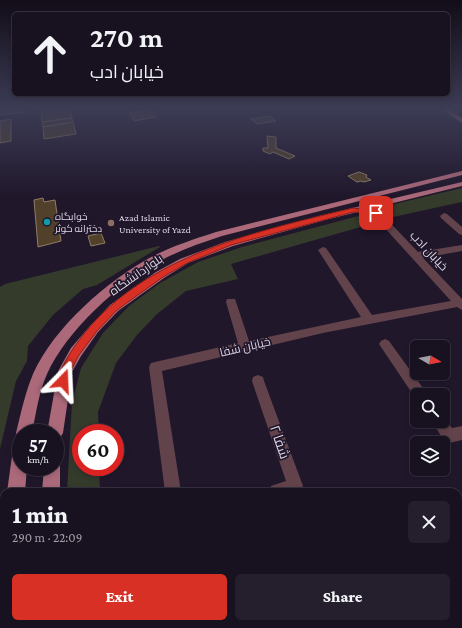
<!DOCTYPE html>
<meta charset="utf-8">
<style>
:root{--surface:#181120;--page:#251f2d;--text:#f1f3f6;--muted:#9f9da5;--line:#36313e;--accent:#d93025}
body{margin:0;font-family:"Crimson Pro",Cairo,serif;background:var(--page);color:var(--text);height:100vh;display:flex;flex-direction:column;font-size:15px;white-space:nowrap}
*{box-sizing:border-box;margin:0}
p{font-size:13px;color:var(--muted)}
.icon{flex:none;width:22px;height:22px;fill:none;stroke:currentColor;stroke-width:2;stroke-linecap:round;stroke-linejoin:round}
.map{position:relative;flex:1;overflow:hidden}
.panel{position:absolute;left:0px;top:488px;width:462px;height:140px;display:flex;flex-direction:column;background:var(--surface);border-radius:12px 12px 0 0;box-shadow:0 2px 6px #0003,0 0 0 1px var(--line)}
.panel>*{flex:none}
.top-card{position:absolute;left:12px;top:12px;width:438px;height:84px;border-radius:6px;box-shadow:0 2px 6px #0003,0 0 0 1px var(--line);background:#181120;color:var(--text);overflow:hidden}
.needle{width:26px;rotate:100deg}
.fabs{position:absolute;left:410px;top:340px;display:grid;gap:8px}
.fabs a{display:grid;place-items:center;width:40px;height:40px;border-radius:6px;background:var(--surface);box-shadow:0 2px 6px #0003,0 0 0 1px var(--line);font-size:20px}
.speed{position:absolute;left:12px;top:424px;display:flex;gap:8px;font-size:20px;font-weight:700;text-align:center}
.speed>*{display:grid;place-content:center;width:52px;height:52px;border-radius:50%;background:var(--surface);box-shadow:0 2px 6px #0003,0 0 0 1px var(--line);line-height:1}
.speed small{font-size:10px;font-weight:400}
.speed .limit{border:6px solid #d22;background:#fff;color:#111}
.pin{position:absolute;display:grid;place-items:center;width:34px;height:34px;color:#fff;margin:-17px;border-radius:8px;box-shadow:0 2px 6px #0006}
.me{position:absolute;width:44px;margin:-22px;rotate:21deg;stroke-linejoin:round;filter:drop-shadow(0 0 3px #0008)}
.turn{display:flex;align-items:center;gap:14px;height:84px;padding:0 12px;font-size:18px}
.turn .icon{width:52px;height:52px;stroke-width:2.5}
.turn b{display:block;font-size:28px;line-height:34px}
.round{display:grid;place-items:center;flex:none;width:42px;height:42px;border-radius:6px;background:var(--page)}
.overview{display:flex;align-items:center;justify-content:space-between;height:68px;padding:0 12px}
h1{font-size:24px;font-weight:800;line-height:30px}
.primary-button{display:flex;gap:8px;margin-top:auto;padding:8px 12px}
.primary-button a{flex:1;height:46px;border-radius:6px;background:var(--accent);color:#fff;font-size:16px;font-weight:800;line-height:46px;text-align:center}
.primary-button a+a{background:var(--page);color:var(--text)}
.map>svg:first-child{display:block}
.green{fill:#343b2b}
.building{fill:#51402a;stroke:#907d66}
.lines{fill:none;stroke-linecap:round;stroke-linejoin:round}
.minor{fill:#63434b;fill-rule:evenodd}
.major{fill:#ab697a;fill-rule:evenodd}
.route{fill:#d93025;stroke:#8d1f18}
.culture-dot{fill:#0f9aa8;stroke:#20172b;stroke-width:1.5}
.education-dot{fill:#8d6e63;stroke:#20172b;stroke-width:1.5}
.labels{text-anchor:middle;stroke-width:3.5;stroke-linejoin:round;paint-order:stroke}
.far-poi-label{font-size:10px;fill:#dbd5e4;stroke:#20172b;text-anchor:start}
.street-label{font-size:12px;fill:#dbd5e4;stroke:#20172b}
.near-street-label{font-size:14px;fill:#dbd5e4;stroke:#20172b}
</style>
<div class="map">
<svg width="462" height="628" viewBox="0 0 462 628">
<rect width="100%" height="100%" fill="#20172b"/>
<path class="green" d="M462 188V202L393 217H387L383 214 386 206Z
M362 215H370L378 222 231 264 238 279 186 291 157 314 137 335 116 363 98 412 99 433H81V467H99L100 492H67L72 402 81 368 103 333 129 306 160 283 198 262 242 247Z
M159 246 160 247 97 285 83 289 53 315 28 346 27 361 16 381 0 449V287L5 284Z
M59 624H102V628H59Z"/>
<path class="building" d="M0 109H25V112L0 115Z
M55 109H70L72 118 42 122 41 111Z
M151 110 156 117 134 121 129 113Z
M270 116 276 121 257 124 251 119Z
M72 118 73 122 43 127 42 122Z
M11 119V141L0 143V121Z
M73 122 76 134 44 139 43 127Z
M267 136 276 137V148L295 156 289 159 273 152 270 154 263 151V148H268Z
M359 172 367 175 366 177 371 180 364 182 361 181 357 182 348 176Z
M43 198 44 202 55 200 61 241 38 247 34 200Z
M101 233 105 243 91 246 88 236Z"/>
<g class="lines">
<path class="minor" d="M350 208 379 211 418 252 462 245V251L423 258 462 299V310L457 307 323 333 162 371 181 492H165L149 367 151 363 155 362 238 343 226 302 227 299H235L249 341 361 317 318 250 323 247 326 248 372 315 451 301 373 215 350 212Z
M444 213 447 214 462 227V235L459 234 441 218 440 216Z
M385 339 389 341 428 395H417L416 399 381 347 379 344 381 341Z
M258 375 263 377 264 381 303 486 299 492H269L271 486 286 481 252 381 253 377Z
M443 416 452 428 462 426V440L449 443 444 441 432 421H443Z
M179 624H199L200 628H180Z"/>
<path class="major" d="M441 109H448L462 118V123Z
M462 171V175L222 236C201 243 180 250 160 261 118 284 67 330 47 374 39 392 36 413 32 433H21V439L19 438 16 433C21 413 25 393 33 374 54 327 108 280 153 256 173 246 194 239 216 232Z
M462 182V186L325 220 233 246 188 263 164 278 118 311 98 332 81 356 72 372 63 433 60 438 55 441V433H47L58 371 71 348 90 326 110 305 156 272 180 259 225 242 319 216Z
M21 441V467H27L25 492H7L13 449 15 443Z
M55 460 58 461 60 467V492H42L44 467H55Z
M4 577V624H8L7 626 0 628V579Z
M32 624H54V628H32Z"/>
</g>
<linearGradient id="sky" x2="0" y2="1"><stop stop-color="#120d18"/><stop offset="0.55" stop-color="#3c3c55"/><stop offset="1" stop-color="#3c3c55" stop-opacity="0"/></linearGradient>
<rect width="462" height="197" fill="url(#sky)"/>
<path class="route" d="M353 208 376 211 380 213 376 215 353 212 324 220 231 245 187 263 163 277 117 310 97 331 79 355 70 372 67 384 63 386 59 384 58 381C62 363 73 348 84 334 147 254 259 231 353 208Z"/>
<circle class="culture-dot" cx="47" cy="222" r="4"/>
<circle class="education-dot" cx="111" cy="223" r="4"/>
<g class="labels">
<g class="far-poi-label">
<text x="55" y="220">خوابگاه<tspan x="55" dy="12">دخترانه کوثر</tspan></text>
<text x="119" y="221">Azad Islamic<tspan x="119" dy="12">University of Yazd</tspan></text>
</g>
<g class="street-label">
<text transform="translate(429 251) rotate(47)" y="4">خیابان ادب</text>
<text transform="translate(136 275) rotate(-35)" y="4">بلواردانشگاه</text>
<text transform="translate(245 347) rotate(-13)" y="4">خیابان شفا</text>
</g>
<g class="near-street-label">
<text transform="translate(280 442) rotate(71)" y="5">شفا ۲</text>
</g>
</g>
</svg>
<div class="fabs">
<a><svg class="needle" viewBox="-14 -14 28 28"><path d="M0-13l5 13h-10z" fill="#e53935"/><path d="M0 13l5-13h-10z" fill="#9f9da5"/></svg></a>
<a><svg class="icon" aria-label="search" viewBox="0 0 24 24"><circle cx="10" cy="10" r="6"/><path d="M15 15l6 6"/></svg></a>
<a><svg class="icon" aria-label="layers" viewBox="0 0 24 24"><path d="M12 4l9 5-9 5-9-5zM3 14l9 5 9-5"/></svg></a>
</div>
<div class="speed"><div>57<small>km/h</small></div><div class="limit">60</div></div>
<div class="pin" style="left:376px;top:213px;background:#d93025"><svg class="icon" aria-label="arrive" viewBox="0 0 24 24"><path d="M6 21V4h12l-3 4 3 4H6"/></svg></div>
<svg class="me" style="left:63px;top:381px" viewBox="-20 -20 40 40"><path d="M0-17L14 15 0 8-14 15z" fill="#d93025" stroke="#fff" stroke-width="4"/></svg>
<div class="top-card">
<div class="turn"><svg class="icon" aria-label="ahead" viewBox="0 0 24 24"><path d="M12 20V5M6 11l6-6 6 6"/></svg><div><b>270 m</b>خیابان ادب</div></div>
</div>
<section class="panel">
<div class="overview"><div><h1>1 min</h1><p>290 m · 22:09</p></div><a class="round"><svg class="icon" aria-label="close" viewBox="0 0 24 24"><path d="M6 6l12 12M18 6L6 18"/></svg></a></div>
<div class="primary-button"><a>Exit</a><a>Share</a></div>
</section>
</div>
